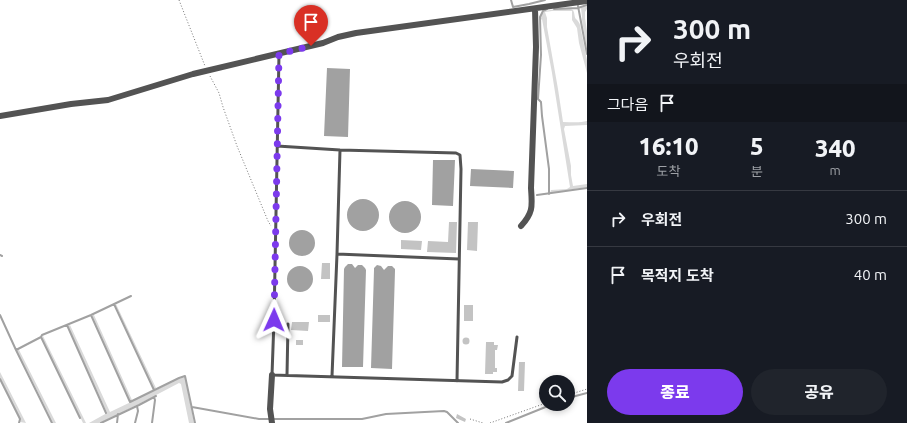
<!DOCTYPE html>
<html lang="ko">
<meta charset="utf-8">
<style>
:root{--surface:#171b24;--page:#20242c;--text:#f1f3f6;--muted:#9ea1a6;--line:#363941;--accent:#7c3aed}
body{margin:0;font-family:Ubuntu,"Noto Sans KR",sans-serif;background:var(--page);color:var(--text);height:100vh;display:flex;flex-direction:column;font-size:15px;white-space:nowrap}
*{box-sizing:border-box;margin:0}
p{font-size:13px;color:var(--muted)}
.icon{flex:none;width:22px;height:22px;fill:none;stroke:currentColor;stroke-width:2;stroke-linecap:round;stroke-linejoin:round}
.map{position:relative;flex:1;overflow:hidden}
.panel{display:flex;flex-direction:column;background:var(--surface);width:320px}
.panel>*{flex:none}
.banner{background:#171b24;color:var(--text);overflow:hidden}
.buttons{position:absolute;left:539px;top:375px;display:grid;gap:8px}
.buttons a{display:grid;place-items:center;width:36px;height:36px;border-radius:50%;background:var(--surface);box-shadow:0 2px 6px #0003;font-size:20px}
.pin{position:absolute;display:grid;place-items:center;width:34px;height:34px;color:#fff;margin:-41px -17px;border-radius:50% 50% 50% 0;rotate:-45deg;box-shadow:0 0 4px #0007}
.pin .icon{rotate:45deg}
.me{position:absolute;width:44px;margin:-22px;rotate:1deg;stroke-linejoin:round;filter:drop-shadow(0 0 3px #0008)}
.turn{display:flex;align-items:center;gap:14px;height:84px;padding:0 20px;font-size:18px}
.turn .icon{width:52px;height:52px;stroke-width:2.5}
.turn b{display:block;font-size:28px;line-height:34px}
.then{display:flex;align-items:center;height:38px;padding:0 20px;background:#0003;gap:8px;font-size:15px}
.eta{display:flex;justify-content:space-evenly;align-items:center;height:68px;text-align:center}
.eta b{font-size:24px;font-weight:800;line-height:28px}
.primary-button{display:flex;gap:8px;margin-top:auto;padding:8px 20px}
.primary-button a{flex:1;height:46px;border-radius:24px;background:var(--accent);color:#fff;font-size:16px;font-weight:800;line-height:46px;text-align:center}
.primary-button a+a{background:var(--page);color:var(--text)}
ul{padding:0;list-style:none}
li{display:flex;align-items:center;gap:12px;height:56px;padding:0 20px;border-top:1px solid var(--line)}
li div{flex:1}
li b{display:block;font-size:15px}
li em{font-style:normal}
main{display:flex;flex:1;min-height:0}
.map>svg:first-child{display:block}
.green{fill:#dadada}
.water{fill:#a1a1a1}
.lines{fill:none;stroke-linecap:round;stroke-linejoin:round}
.stream{stroke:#a1a1a1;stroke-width:2}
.building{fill:#c3c3c3}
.path{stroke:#757575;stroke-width:1;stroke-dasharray:1 2;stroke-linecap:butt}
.lane{stroke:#535353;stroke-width:3}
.street{stroke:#535353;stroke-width:6}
.route{stroke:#7c3aed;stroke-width:7;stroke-dasharray:0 12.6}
</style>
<main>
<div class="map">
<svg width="587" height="423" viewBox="0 0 587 423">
<rect width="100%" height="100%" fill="#fff"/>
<path class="green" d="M587 6V9L585 12V18L587 31V50L582 20V17L581 8Z
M556 9H571L573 10C575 13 574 17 576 19 578 21 579 22 580 25L587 60V73L579 43 577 28 572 20V11H552L545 12 547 18V27L558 89 563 122C571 122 580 123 587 121V125L565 126 564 129 571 166V175L573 186 587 184V187L550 193 551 190 567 189 570 187 552 73 542 19 541 20C540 17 542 13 545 11Z
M115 304H116L156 388 154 389Z
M92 315H94L132 400 130 401Z
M70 325 110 412 179 379 185 377 194 423H189L181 384 179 383 139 404 100 423H89L107 413 68 326Z
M43 336 86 423H83L42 338Z
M17 350H19L56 423H53Z
M0 372 26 423 20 422V419L0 378Z"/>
<path class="water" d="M327 68 350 69 348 137 324 136Z
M433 160H455L453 206 432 205Z
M471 169 514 171 513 188 470 186Z
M347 215a16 16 0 1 1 32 0a16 16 0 1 1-32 0Z
M389 217a16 16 0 1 1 32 0a16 16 0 1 1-32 0Z
M289 243a13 13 0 1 1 26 0a13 13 0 1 1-26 0Z
M348 264H352L355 268 358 265H362L365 268 366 270 363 367H342L344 269 345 267Z
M377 265 381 266 384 270 388 266H392L395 269V271L392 369 371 368 374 270V268Z
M287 279a13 13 0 1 1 26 0a13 13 0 1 1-26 0Z"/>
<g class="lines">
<path class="stream" d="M511 0 513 7 529 4 545 0
M578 6 587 54
M547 9 543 11 540 17 541 55 538 99 541 102 542 116 549 169V194
M554 9 578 8 587 5
M537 195 587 188
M0 255 2 256
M114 304 154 390
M0 315 16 350 41 337 42 335 91 315 131 296
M91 315 130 402 179 378 185 376 195 423
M67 325 106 413
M41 337 80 418
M16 350 52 423
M0 379 20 419 19 423
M568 398 587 393
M192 407 259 419H362L386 414 444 411 447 412 458 423
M101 423 139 405 156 396
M117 423 118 414
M135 423 138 411 137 406
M152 423 155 400 154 397
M506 423 553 404"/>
</g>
<path class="building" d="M449 222H457L456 253 427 252 428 241 448 242Z
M468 222H478L477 251 467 250Z
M401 240 422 241 421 250 401 249Z
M322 263H330V279H321Z
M464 305H473V321H464Z
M318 315H330V322H318Z
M292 322H309L308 331 291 330Z
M462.5 341a3.5 3.5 0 1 1 7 0a3.5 3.5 0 1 1-7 0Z
M296 340H303V345H296Z
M486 342H494V345H498L497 350H495V368H497V372H493V374H485Z
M519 362H525L524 391H518Z
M457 414 466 419 465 422 456 418Z"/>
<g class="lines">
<path class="path" d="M179 0 205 66
M210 76 219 93 223 107 237 146 268 221 271 226
M568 395 587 389
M470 419 483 423
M490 423 546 403"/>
<path class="lane" d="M279 54 274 320 272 375 502 382 508 380 512 376 517 337
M277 146 340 150 456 153 460 155 461 169 457 381
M337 254 459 259
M287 375 288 324
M332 376 337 254 340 150"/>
<path class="street" d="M0 116 71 104 108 100 193 74 323 43 338 37 356 33 587 1
M521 226C534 212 532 205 531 188L536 47 535 9
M272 375 270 409 272 423"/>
</g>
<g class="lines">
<path class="route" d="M274 320 279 54 311 46"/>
</g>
</svg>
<div class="buttons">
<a><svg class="icon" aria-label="search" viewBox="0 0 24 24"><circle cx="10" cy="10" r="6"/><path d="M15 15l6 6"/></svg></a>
</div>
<div class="pin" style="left:311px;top:46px;background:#d93025"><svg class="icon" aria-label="arrive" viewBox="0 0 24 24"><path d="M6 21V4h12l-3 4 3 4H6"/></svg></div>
<svg class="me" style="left:274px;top:320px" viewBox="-20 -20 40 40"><path d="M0-17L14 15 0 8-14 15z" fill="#7c3aed" stroke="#fff" stroke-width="4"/></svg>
</div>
<section class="panel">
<div class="banner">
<div class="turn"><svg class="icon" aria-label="right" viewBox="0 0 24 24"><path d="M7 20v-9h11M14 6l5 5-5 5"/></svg><div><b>300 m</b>우회전</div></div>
<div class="then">그다음<svg class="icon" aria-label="arrive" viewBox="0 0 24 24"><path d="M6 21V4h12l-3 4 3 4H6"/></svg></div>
</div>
<div class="eta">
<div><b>16:10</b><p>도착</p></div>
<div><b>5</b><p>분</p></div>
<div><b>340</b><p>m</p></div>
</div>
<ul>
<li><svg class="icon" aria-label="right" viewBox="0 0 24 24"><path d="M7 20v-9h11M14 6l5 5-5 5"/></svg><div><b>우회전</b></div><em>300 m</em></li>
<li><svg class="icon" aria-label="arrive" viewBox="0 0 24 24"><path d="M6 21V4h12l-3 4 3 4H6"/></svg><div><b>목적지 도착</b></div><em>40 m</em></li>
</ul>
<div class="primary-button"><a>종료</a><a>공유</a></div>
</section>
</main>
